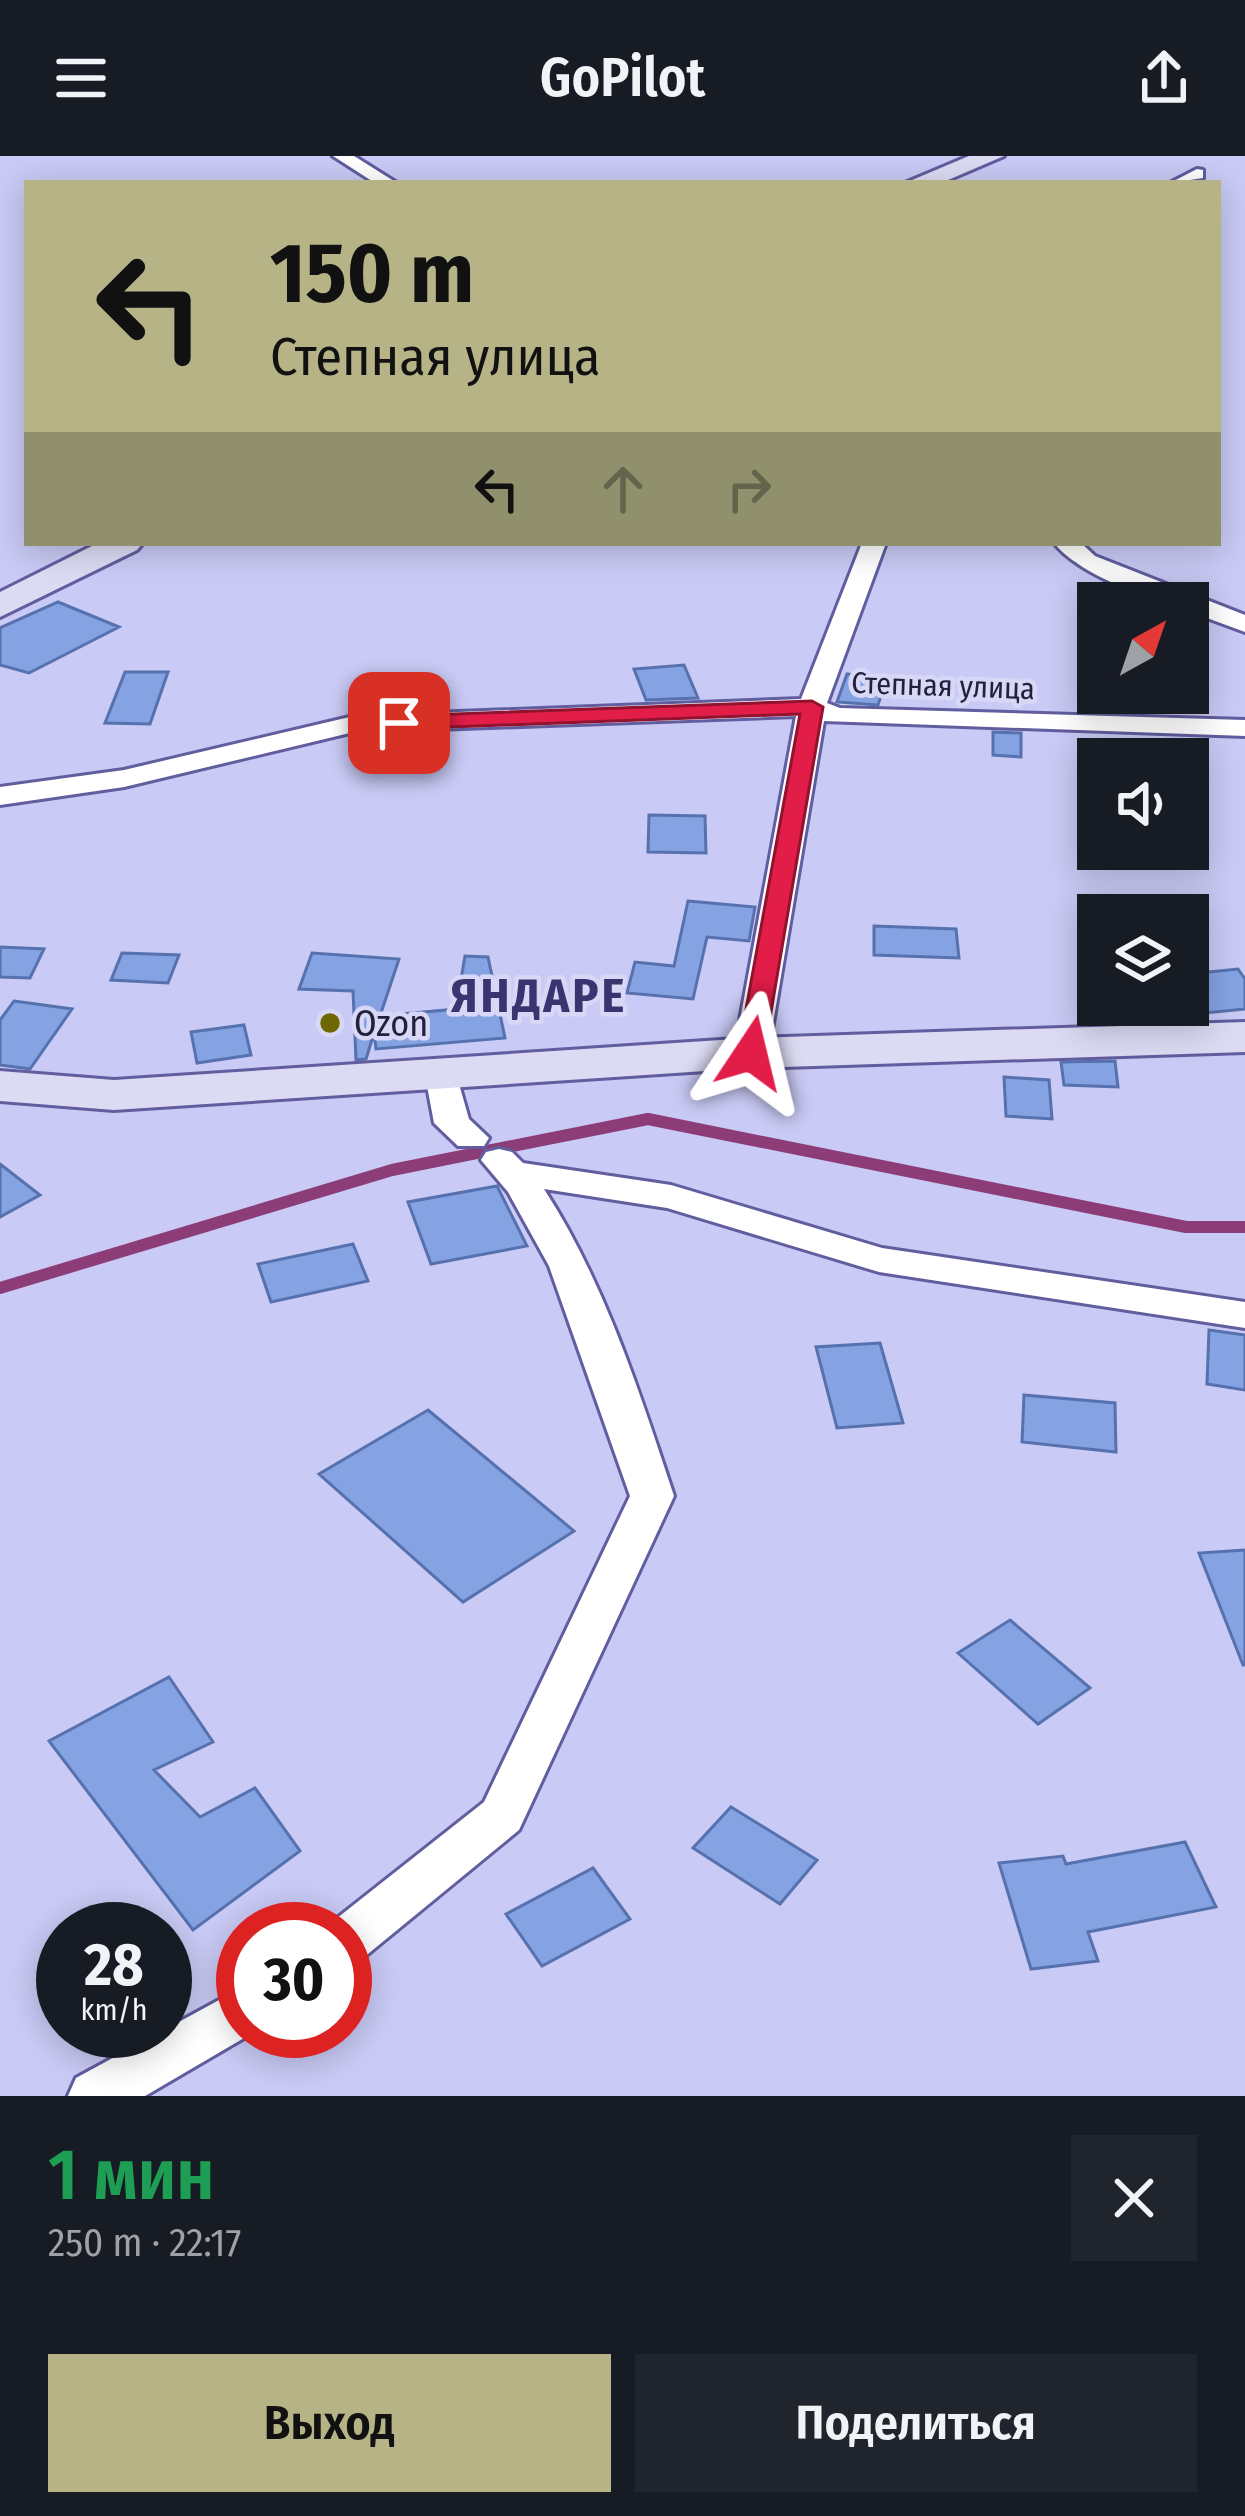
<!DOCTYPE html>
<html lang="ru">
<meta charset="utf-8">
<style>
:root{--surface:#171b24;--page:#20242c;--text:#f1f3f6;--muted:#9ea1a6;--accent:#b6b487}
body{margin:0;font-family:"Fira Sans Condensed",sans-serif;background:var(--page);color:var(--text);height:100vh;display:flex;flex-direction:column;font-size:45px;white-space:nowrap}
*{box-sizing:border-box;margin:0}
p{font-size:39px;color:var(--muted)}
.icon{flex:none;width:66px;height:66px;fill:none;stroke:currentColor;stroke-width:2;stroke-linecap:round;stroke-linejoin:round}
.map{position:relative;height:1940px;overflow:hidden}
.details{display:flex;flex-direction:column;background:var(--surface);flex:1}
.details>*{flex:none}
.guide{position:absolute;left:24px;top:24px;width:1197px;height:366px;border-radius:0px;box-shadow:0 6px 30px #0003;background:#b6b487;color:#111;overflow:hidden}
.needle{width:78px;rotate:40deg}
.tools{position:absolute;left:1077px;top:426px;display:grid;gap:24px}
.tools a{display:grid;place-items:center;width:132px;height:132px;border-radius:0px;background:var(--surface);box-shadow:0 6px 30px #0003;font-size:60px}
.speed{position:absolute;left:36px;top:1746px;display:flex;gap:24px;font-size:60px;font-weight:700;text-align:center}
.speed>*{display:grid;place-content:center;width:156px;height:156px;border-radius:50%;background:var(--surface);box-shadow:0 6px 30px #0003;line-height:1}
.speed small{font-size:30px;font-weight:400}
.speed .limit{border:18px solid #d22;background:#fff;color:#111}
.pin{position:absolute;display:grid;place-items:center;width:102px;height:102px;color:#fff;margin:-51px;border-radius:24px;box-shadow:0 6px 18px #0006}
.me{position:absolute;width:132px;margin:-66px;rotate:10deg;stroke-linejoin:round;filter:drop-shadow(0 0 9px #0008)}
.turn{display:flex;align-items:center;gap:42px;height:252px;padding:0 48px;font-size:54px}
.turn .icon{width:156px;height:156px;stroke-width:2.5}
.turn b{display:block;font-size:84px;line-height:102px}
.lanes{display:flex;align-items:center;height:114px;padding:0 48px;background:#0003;justify-content:center;gap:60px;direction:ltr}
.lanes .off{opacity:.35}
.round{display:grid;place-items:center;flex:none;width:126px;height:126px;border-radius:0px;background:var(--page)}
.summary{display:flex;align-items:center;justify-content:space-between;height:204px;padding:0 48px}
h1{font-size:72px;font-weight:600;line-height:90px;color:#1e9e55}
.button{display:flex;gap:24px;margin-top:auto;padding:24px 48px}
.button a{flex:1;height:138px;border-radius:0px;background:var(--accent);color:#111;font-size:48px;font-weight:600;line-height:138px;text-align:center}
.button a+a{background:var(--page);color:var(--text)}
header{display:flex;justify-content:space-between;align-items:center;height:156px;padding:0 48px;background:var(--surface);font-size:54px;font-weight:600}
.map>svg:first-child{display:block}
.lines{fill:none;stroke-linecap:round;stroke-linejoin:round}
.stream{stroke:#8c3d77;stroke-width:12}
.building{fill:#85a3e3;stroke:#5671ae;stroke-width:3}
.street-casing{stroke:#615d9e;stroke-width:6}
.secondary-casing{stroke:#615d9e;stroke-width:6}
.street{fill:#fff;fill-rule:evenodd}
.secondary{fill:#dcdbf3;fill-rule:evenodd}
.route{fill:#e11d48;stroke:#92132f;stroke-width:3}
.poi-dot{fill:#6f6700;stroke:#d8d8f6;stroke-width:4.5}
.labels{text-anchor:middle;stroke-width:9;stroke-linejoin:round;paint-order:stroke}
.far-street-label{font-size:30px;fill:#22213c;stroke:#d8d8f6}
.poi-label{font-size:36px;fill:#22213c;stroke:#d8d8f6;text-anchor:start}
.district-label{font-size:48px;font-weight:bold;letter-spacing:3px;fill:#3a3470;stroke:#d8d8f6}
</style>
<header><svg class="icon" aria-label="menu" viewBox="0 0 24 24"><path d="M4 6h16M4 12h16M4 18h16"/></svg>GoPilot<svg class="icon" aria-label="share" viewBox="0 0 24 24"><path d="M12 15V3M7 8l5-5 5 5M5 13v7h14v-7"/></svg></header>
<div class="map">
<svg width="1245" height="1940" viewBox="0 0 1245 1940">
<rect width="100%" height="100%" fill="#c9caf5"/>
<g class="lines">
<path class="stream" d="M0 1132 392 1014 648 963 1186 1071H1245"/>
</g>
<path class="building" d="M58 446 119 471 29 517 0 509V472Z
M684 509 698 542 646 544 634 513Z
M125 516H168L150 568 105 567Z
M847 518 887 522 878 549 837 546Z
M993 576 1021 577V601L993 599Z
M649 659 705 660 706 697 648 696Z
M688 745 755 751 749 785 707 781 693 843 627 837 635 806 674 810Z
M874 770 956 773 959 802 874 799Z
M0 791 44 793 30 822 0 821Z
M122 797 179 799 168 827 111 824Z
M312 797 399 803 380 860 456 853 465 800 488 801 505 882 376 893 374 877 366 903 356 904 353 835 299 833Z
M1238 813 1245 823V853L1205 857 1188 828V818Z
M14 845 72 853 30 913 0 909V864Z
M244 869 251 899 197 907 191 876Z
M1115 905 1118 931 1064 929 1061 906Z
M1004 921 1049 924 1052 963 1006 960Z
M0 1008 40 1039 0 1061Z
M497 1030 527 1090 431 1108 408 1046Z
M353 1088 368 1125 271 1146 258 1108Z
M1209 1174 1245 1179V1234L1207 1228Z
M880 1187 903 1267 837 1272 816 1191Z
M1024 1239 1115 1247 1116 1296 1022 1286Z
M428 1254 574 1375 463 1446 319 1318Z
M1245 1394V1509H1243L1199 1397Z
M1010 1464 1090 1532 1038 1568 958 1497Z
M169 1521 213 1586 154 1614 200 1661 255 1632 300 1695 193 1774 49 1585Z
M731 1651 817 1704 780 1748 693 1692Z
M1185 1686 1216 1751 1088 1776 1098 1805 1031 1813 999 1707 1063 1700 1066 1708Z
M593 1712 630 1763 542 1810 506 1758Z"/>
<g class="lines">
<defs>
<path id="street" d="M333 0H354L397 27H375Z
M1197 13 1203 14V22L1170 27Z
M862 387H886L827 547 840 552 1245 564V580L824 565 768 897 763 904H739L734 897 796 560 354 576 124 631 0 649V631L124 614 354 560 801 543Z
M1054 387H1081L1095 400 1245 459V476L1188 455V447C1150 447 1078 417 1054 387Z
M441 904 453 907 469 963 489 982 484 990H458L434 967 424 914 429 907Z
M499 993 512 996 523 1007 671 1029 882 1092 1245 1146V1172L879 1116 667 1052 544 1033C605 1127 639 1235 674 1340L519 1674 363 1802 345 1808V1773L327 1770 484 1646 630 1340 549 1110 508 1036 481 1004 486 996Z
M243 1831V1875H256L145 1940H68L76 1922Z"/>
<path id="secondary" d="M969 0H1004L941 27H905Z
M98 387H143L137 394 0 461V436Z
M1245 866V896L751 912 114 954 0 945V915L114 924 751 882Z"/>
</defs>
<use href="#street" class="street-casing"/>
<use href="#secondary" class="secondary-casing"/>
<use href="#street" class="street"/>
<use href="#secondary" class="secondary"/>
</g>
<path class="route" d="M812 545 823 551 764 897 751 905 738 897 800 558 399 573 389 567 399 560Z"/>
<circle class="poi-dot" cx="330" cy="867" r="12"/>
<g class="labels">
<g class="far-street-label">
<text transform="translate(943 530) rotate(2)" y="10">Степная улица</text>
</g>
<g class="poi-label">
<text x="354" y="880">Ozon</text>
</g>
<g class="district-label">
<text x="539" y="856">ЯНДАРЕ</text>
</g>
</g>
</svg>
<div class="tools">
<a><svg class="needle" viewBox="-14 -14 28 28"><path d="M0-13l5 13h-10z" fill="#e53935"/><path d="M0 13l5-13h-10z" fill="#9ea1a6"/></svg></a>
<a><svg class="icon" aria-label="sound" viewBox="0 0 24 24"><path d="M4 9h4l5-4v14l-5-4H4zM17 9q2 3 0 6"/></svg></a>
<a><svg class="icon" aria-label="layers" viewBox="0 0 24 24"><path d="M12 4l9 5-9 5-9-5zM3 14l9 5 9-5"/></svg></a>
</div>
<div class="speed"><div>28<small>km/h</small></div><div class="limit">30</div></div>
<div class="pin" style="left:399px;top:567px;background:#d93025"><svg class="icon" aria-label="arrive" viewBox="0 0 24 24"><path d="M6 21V4h12l-3 4 3 4H6"/></svg></div>
<svg class="me" style="left:751px;top:897px" viewBox="-20 -20 40 40"><path d="M0-17L14 15 0 8-14 15z" fill="#e11d48" stroke="#fff" stroke-width="4"/></svg>
<div class="guide">
<div class="turn"><svg class="icon" aria-label="left" viewBox="0 0 24 24"><path d="M17 20v-9H6M10 6l-5 5 5 5"/></svg><div><b>150 m</b>Степная улица</div></div>
<div class="lanes"><svg class="icon" aria-label="left" viewBox="0 0 24 24"><path d="M17 20v-9H6M10 6l-5 5 5 5"/></svg><svg class="icon off" aria-label="ahead" viewBox="0 0 24 24"><path d="M12 20V5M6 11l6-6 6 6"/></svg><svg class="icon off" aria-label="right" viewBox="0 0 24 24"><path d="M7 20v-9h11M14 6l5 5-5 5"/></svg></div>
</div>
</div>
<section class="details">
<div class="summary"><div><h1>1 мин</h1><p>250 m · 22:17</p></div><a class="round"><svg class="icon" aria-label="close" viewBox="0 0 24 24"><path d="M6 6l12 12M18 6L6 18"/></svg></a></div>
<div class="button"><a>Выход</a><a>Поделиться</a></div>
</section>
